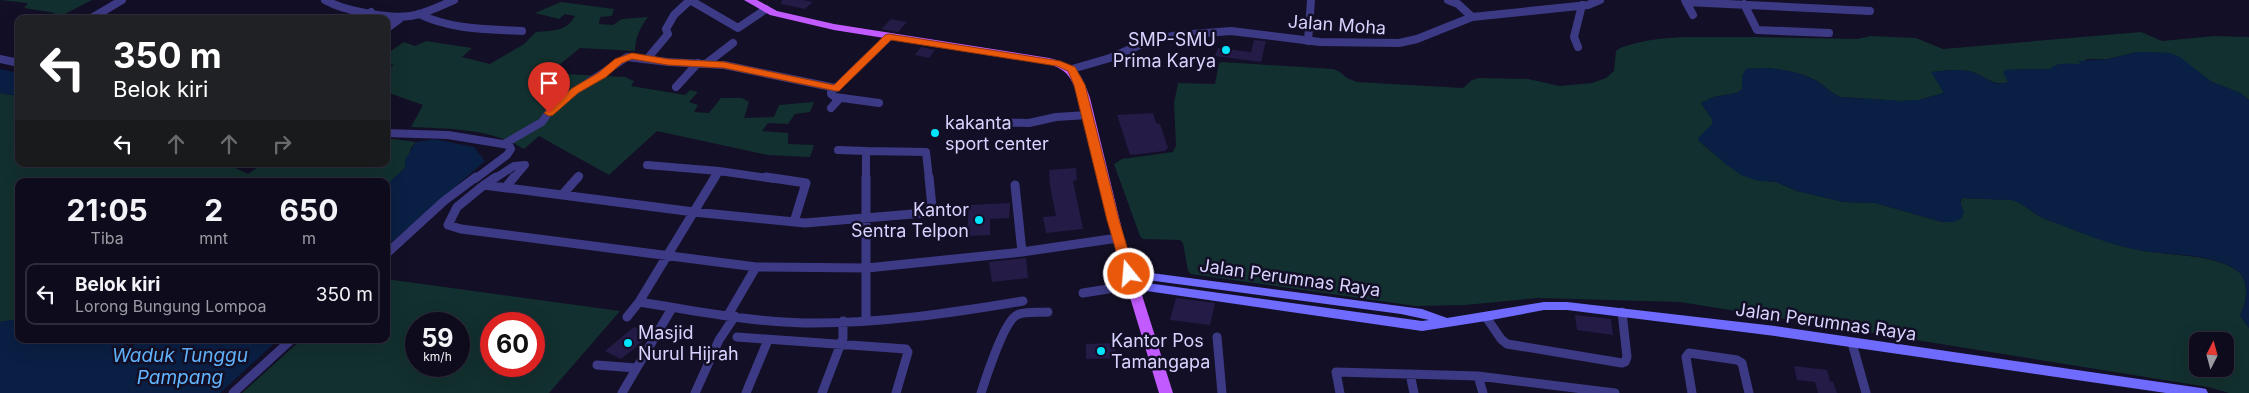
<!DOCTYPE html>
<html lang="id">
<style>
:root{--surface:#0e0b1c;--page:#171425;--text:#f1f3f6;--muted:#9b9ba3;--line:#2e2b3b}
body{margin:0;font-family:Inter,sans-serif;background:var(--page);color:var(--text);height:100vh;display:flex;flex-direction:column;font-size:19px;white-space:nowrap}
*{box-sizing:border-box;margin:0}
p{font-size:16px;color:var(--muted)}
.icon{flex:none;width:28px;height:28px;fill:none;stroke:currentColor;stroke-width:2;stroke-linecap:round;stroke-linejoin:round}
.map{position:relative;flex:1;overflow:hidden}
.side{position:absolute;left:15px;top:178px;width:375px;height:165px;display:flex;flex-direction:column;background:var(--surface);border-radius:10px;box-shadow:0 5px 20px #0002,0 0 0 1px var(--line)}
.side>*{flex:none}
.hud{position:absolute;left:15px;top:15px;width:375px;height:152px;border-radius:10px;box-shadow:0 5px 20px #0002,0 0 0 1px var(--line);background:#202124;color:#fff;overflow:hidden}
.needle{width:32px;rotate:6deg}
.fabs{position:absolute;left:2189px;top:332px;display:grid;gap:10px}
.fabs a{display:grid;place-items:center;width:45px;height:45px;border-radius:10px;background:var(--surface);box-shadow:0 5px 20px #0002,0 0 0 1px var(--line);font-size:25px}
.speed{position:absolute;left:405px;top:312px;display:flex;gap:10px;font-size:25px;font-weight:700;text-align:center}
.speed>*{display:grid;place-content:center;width:65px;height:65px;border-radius:50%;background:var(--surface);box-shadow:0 5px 20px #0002,0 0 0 1px var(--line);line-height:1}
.speed small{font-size:12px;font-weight:400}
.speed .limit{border:8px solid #d22;background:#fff;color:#111}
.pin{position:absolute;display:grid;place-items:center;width:42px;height:42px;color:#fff;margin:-51px -21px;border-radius:50% 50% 50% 0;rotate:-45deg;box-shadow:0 0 5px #0007}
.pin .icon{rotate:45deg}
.me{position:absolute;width:55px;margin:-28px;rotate:343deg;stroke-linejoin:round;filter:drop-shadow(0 0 4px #0008)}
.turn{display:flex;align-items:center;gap:18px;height:105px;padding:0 15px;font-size:22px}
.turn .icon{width:65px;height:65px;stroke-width:2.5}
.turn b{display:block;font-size:35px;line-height:42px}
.lanes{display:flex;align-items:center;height:48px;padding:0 15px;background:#0003;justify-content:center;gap:25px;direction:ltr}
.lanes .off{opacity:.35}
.eta{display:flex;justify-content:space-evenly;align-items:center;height:85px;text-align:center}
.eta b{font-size:30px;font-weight:700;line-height:35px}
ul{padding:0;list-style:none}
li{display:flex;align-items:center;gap:15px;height:62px;margin:0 10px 8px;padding:0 5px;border:2px solid var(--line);border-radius:10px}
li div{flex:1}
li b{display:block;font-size:19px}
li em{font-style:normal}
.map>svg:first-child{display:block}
.green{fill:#12302f;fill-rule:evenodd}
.water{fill:#0a1f44}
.building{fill:#241b47}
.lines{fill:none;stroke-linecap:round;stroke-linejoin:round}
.street-far1{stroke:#3d3a85;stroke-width:8}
.street{stroke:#3d3a85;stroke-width:9}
.secondary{fill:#6f6bff;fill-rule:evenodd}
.primary{fill:#c25bff;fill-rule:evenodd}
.route{fill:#ea580c;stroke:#983908}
.poi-dot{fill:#00e5ff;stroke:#130f26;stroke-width:2}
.labels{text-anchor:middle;stroke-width:5;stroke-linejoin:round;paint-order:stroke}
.street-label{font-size:18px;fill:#d9d4ff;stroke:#130f26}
.poi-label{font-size:18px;fill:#d9d4ff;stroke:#130f26;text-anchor:start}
.water-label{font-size:19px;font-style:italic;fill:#62b6ff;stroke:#130f26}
</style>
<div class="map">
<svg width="2249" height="393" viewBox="0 0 2249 393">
<rect width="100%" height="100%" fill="#130f26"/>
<path class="green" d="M0 0H92L55 19H45L55 13 24 8 28 3Z
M561 2 614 9 612 16 600 17 599 24 613 25 622 19 648 17C640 27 635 39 635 51L580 48 553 70 564 74 625 77 634 81 631 86 685 95 690 90 698 92 689 102 698 105 694 112 709 113 721 98H742L749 102 744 118 774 117 779 105 814 102 810 112 795 114 788 124 768 123 762 131 788 133V144L814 145 810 157 768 155 657 131 609 175 539 136 524 149C491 128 449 129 411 127L423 105 386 92V70L394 65 386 63V54L404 42 415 46 426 41 472 48 462 57 490 64 524 44 536 32C554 30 566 32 575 16L565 14 559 19 535 13Z
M2141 32 2162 41 2214 36 2249 37V100L2240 93 2212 82 2170 53 2137 52 2108 59H2087L2082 64H2064L2050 69 2006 70 2005 76 2009 82C1992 87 1986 76 1972 72 1959 68 1944 71 1932 72L1944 93 1919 100 1902 101 1841 97C1831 94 1824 85 1815 80 1792 69 1770 67 1746 69L1742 77V89L1737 93 1714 97 1701 103 1712 119V124L1698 140 1727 165 1755 180 1776 182 1797 191 1844 202 1876 203 1942 222H1953L1962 198 2012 200C2026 204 2035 216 2048 220 2076 230 2105 243 2134 249 2165 257 2216 252 2240 273 2249 284 2247 303 2240 315L2249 328V393H2229L2208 387 1680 302 1538 298 1465 305 1415 306 1191 274 1188 271 1183 243 1180 240 1143 239 1140 236 1114 164 1122 159 1173 152 1176 146 1174 103 1178 83 1215 84 1219 63 1222 62 1333 69 1340 72 1347 78 1357 82 1463 88 1472 80 1479 78 1528 79 1560 86 1592 83 1606 78 1614 71 1616 51 1620 48C1654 35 1690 37 1726 37 1770 37 1813 38 1857 39L1871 36 1916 38 1943 49ZM2198 341H2225V369H2198Z
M0 93 19 96V164H227L248 174 262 164H386V138L416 142 411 148 405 168 386 186V181H19V319L0 322Z
M386 279 620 311 549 393H242L302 339H386ZM416 324H459V366H416ZM491 324H534V366H491Z"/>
<path class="water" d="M2137 52 2170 53 2180 57 2212 82 2240 93 2249 100V328L2240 315C2247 303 2249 284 2240 273 2217 252 2168 256 2138 250 2106 244 2078 231 2048 220 2035 216 2026 204 2012 200L1962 198 1960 201 1964 212 1961 219 1953 222H1942L1876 203 1844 202 1797 191 1776 182 1755 180 1741 175 1727 165 1698 140 1699 137 1712 124V119L1701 103 1714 97 1737 93 1742 89V77L1746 69C1770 67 1792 69 1815 80 1824 85 1831 94 1841 97L1902 101 1919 100 1944 93 1931 72C1944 71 1959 68 1972 72 1986 76 1992 88 2008 82L2003 72 2005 70 2050 69C2058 61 2070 64 2081 64L2078 61 2108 59Z
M0 69 19 73V96L0 93Z
M434 139 474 147 485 161 386 247V186L405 168V160L416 142Z
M19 319V339H110L131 347 141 339H279L220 393H0V322Z"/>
<path class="building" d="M782 0H803L813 2 805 9 781 4Z
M891 19 907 22 898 32 881 29Z
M1254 40 1266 41 1261 62 1215 56 1218 48 1251 52Z
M921 47 935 50 929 58 915 55Z
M1153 113 1156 123 1160 124 1168 148 1165 151 1130 155 1117 115Z
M1076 168 1077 180 1073 181 1083 229 1046 233 1043 217 1056 216 1050 186 1049 170Z
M1010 203 1009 218 990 219V235L967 236 969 205Z
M1026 258 1028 278 992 282 989 262Z
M1176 298 1215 303 1210 325 1170 320Z
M1575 315 1611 319 1613 335 1577 330Z
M634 327 649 335 647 338 621 359 605 351Z
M1115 343 1116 358 1086 359V344Z
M1794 366 1827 370 1830 381 1833 382 1837 393H1818L1815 382 1797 380Z"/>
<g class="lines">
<path class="street-far1" d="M325 0C344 11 388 19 410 16 425 14 440 6 454 0
M1448 0 1458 4 1472 17
M1685 0 1693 15
M1686 2 1870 11
M1744 4 1757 30 1829 33
M419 14C452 30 487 29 522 31
M90 19 122 0
M360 19 371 12
M386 29 402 17
M1308 41 1311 0
M1578 47 1574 37 1582 5
M0 59 19 63
M647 59 668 34 666 29 674 15 690 0 738 28 766 9
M707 63 733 43
M1072 69 1110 58 1151 40 1179 35 1231 31 1320 42 1399 43 1417 39 1472 17 1588 5 1600 0
M676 87 698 63
M831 88V94L835 97 879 103
M831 108 840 98
M953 122 1029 123 1056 117 1088 115
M386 133 448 135 509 145 511 149 507 155 475 179
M504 144 542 122 549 112 566 97 627 57 668 62 724 65 836 88 889 37
M838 150 866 151V179
M866 151 926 152 929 179
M647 165 719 171 714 179
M719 171 775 179
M494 179 514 166 525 165 513 179
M577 179 579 176"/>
<path class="street" d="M715 177 639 302C693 310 749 322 804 323 878 324 951 313 1023 301
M766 177 806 183 794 222
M866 177V319
M929 177 932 207 930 211 925 213 805 223 694 212 484 185 457 207 448 225 461 229 756 267 867 268 1022 252 1118 238
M484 185 496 177
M1015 185 1022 252
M506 187 514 177
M562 195 578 177
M386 254 444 201 476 177
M1083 293 1133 285
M728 315 756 267
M627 317 639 302
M1486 317 1501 339 1507 344 1622 363 1625 362 1627 357 1622 312
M737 337 906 349 908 352 896 393
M1217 337 1222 393
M1852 343 1866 393
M597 365 636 368
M1410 374 1414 393
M1478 376 1483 393
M233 393 292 339
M622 393 672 308
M695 393 719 340 735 316
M746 393 768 340
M822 393 843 338V321
M981 393C986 378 1004 321 1017 315 1025 311 1039 313 1048 312
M1340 393 1336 372 1478 376 1615 393
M1692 393 1686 357 1689 353 1737 360 1742 363 1749 393"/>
<path class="secondary" d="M1129 270 1422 309 1447 318 1544 302H1567L1775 326 2201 388 2206 389 2208 393H2166L1775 336 1567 310H1544L1486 321 1422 331 1133 289 1129 288 1127 285 1129 282 1133 281 1422 321 1429 320 1401 314 1125 277 1123 274 1125 271Z"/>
<path class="primary" d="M744 0H757L777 11 834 24 1049 58C1076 65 1081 72 1090 98L1124 238 1173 393H1159L1112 238 1078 98C1073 80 1068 69 1048 64L834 30 770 15Z"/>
</g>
<path class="route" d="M889 34 1060 61 1075 67 1085 85 1119 220 1135 274 1133 277H1125L1123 274 1107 220 1074 85 1068 71 1057 66 891 40 839 91H836L724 68 668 65 632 59 622 63 606 77 578 93 553 115 549 116 544 113 571 89 598 73 615 59 632 53 668 59 724 62 834 85 885 35Z"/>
<g class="poi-dot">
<circle cx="1226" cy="50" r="5"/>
<circle cx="935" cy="133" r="5"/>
<circle cx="979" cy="220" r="5"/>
<circle cx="628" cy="343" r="5"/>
<circle cx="1101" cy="351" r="5"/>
</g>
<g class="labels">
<g class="street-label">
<text transform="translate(1337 25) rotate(4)" y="6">Jalan Moha</text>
<text transform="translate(1290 278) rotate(8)" y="6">Jalan Perumnas Raya</text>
<text transform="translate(1826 322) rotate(8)" y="6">Jalan Perumnas Raya</text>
</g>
<g class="poi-label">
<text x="1216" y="46" text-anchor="end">SMP-SMU<tspan x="1216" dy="21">Prima Karya</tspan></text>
<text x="945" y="129">kakanta<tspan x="945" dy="21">sport center</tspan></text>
<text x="969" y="216" text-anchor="end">Kantor<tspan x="969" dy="21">Sentra Telpon</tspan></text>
<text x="638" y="339">Masjid<tspan x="638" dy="21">Nurul Hijrah</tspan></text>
<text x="1111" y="347">Kantor Pos<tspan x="1111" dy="21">Tamangapa</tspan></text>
</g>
<g class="water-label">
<text x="180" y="362">Waduk Tunggu<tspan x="180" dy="22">Pampang</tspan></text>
</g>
</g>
</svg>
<div class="fabs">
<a><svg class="needle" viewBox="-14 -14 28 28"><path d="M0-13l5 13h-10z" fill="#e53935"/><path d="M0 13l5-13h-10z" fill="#9b9ba3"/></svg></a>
</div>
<div class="speed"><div>59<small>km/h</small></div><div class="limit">60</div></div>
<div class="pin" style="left:549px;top:113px;background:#d93025"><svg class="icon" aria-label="arrive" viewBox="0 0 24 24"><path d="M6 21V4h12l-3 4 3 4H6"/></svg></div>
<svg class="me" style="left:1129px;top:274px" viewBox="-20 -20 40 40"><circle r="17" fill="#ea580c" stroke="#fff" stroke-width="3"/><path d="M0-11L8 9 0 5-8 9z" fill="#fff"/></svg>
<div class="hud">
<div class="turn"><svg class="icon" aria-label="left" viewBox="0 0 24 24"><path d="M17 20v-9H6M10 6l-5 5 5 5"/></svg><div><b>350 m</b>Belok kiri</div></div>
<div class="lanes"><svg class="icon" aria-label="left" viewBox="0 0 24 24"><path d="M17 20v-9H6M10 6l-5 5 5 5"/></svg><svg class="icon off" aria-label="ahead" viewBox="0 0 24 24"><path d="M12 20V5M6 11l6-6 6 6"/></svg><svg class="icon off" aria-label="ahead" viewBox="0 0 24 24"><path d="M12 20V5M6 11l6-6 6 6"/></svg><svg class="icon off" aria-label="right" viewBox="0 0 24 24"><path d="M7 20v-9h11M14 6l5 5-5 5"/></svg></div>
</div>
<section class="side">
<div class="eta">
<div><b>21:05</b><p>Tiba</p></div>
<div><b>2</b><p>mnt</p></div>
<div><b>650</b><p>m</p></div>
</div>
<ul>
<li><svg class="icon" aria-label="left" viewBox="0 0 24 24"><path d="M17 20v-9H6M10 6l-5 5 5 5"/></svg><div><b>Belok kiri</b><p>Lorong Bungung Lompoa</p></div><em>350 m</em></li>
</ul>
</section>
</div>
